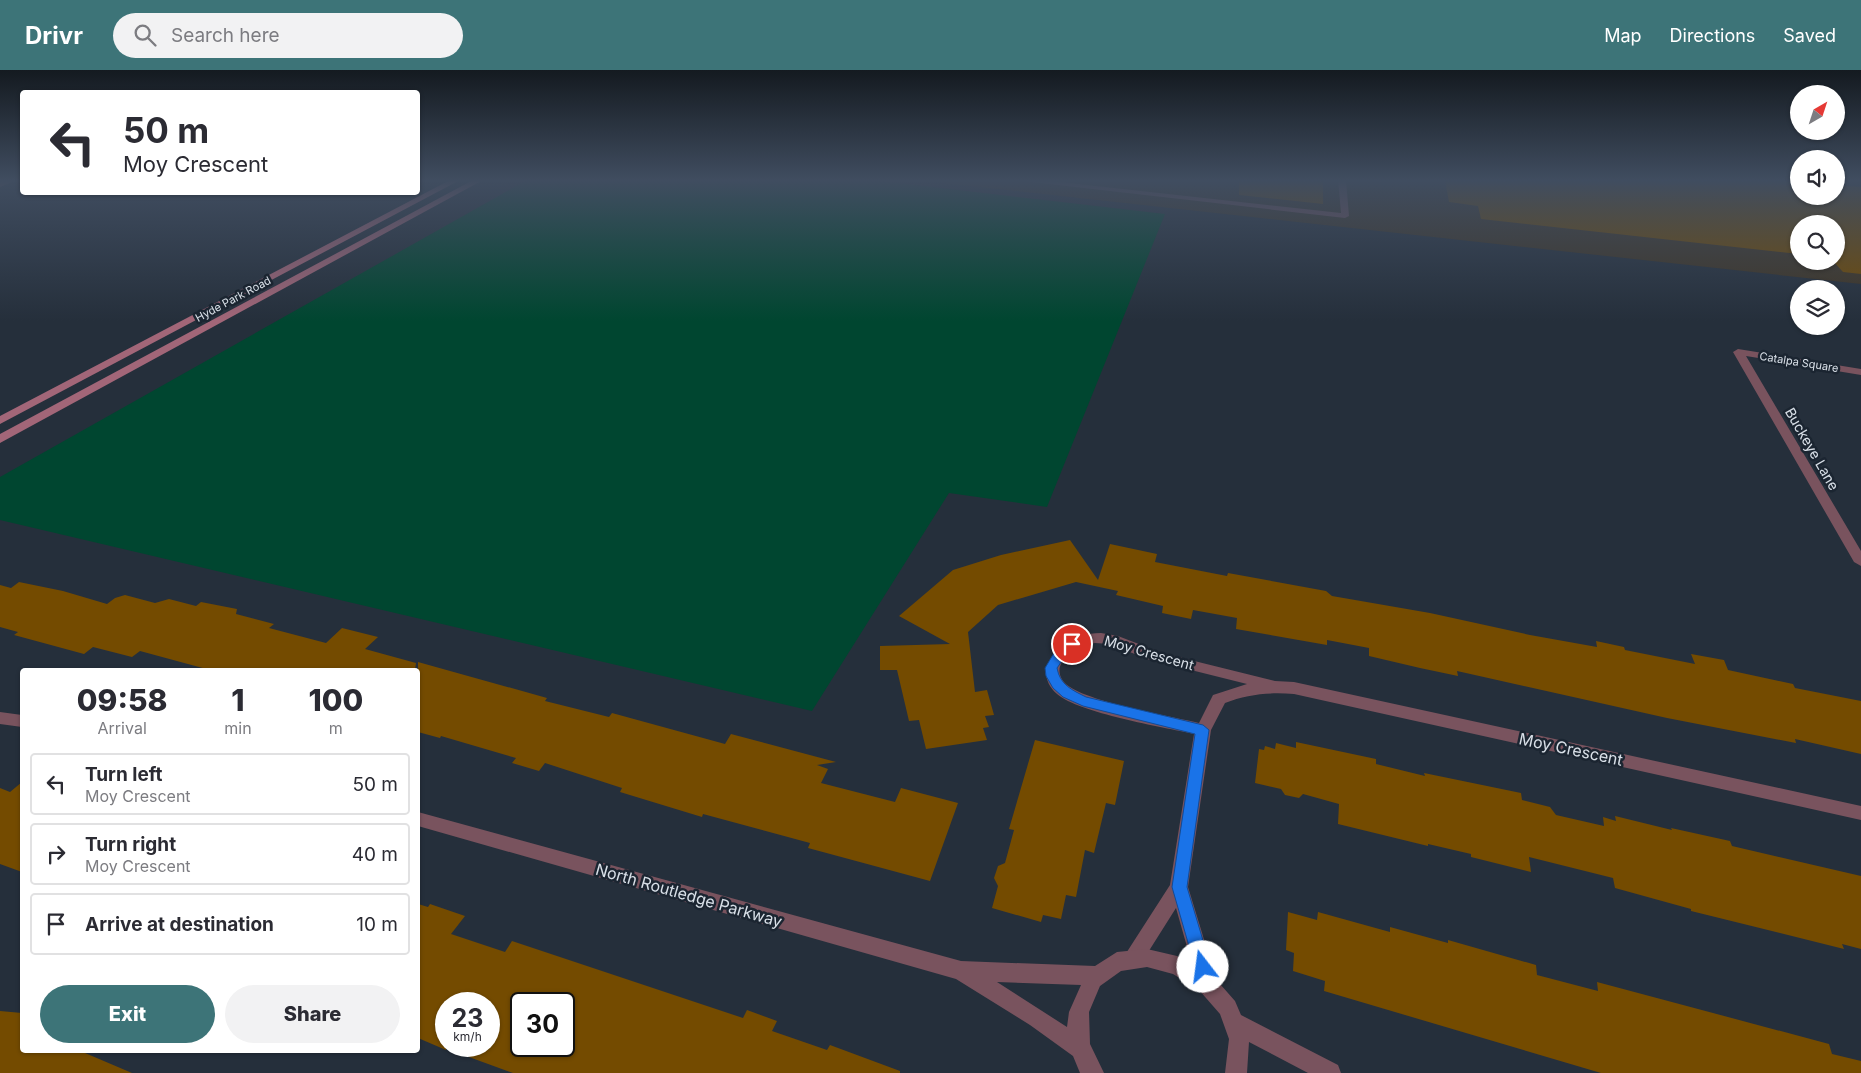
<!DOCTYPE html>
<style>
:root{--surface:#fff;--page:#f2f2f3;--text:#2b2b33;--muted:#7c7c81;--line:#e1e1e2;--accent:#3d7478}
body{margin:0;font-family:Inter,sans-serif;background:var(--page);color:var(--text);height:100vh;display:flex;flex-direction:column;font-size:19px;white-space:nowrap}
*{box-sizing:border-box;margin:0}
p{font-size:16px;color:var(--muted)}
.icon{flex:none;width:28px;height:28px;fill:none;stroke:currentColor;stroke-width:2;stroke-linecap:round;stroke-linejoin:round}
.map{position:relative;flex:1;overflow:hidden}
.sheet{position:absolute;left:20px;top:598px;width:400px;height:385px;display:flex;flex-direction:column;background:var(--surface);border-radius:5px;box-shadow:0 1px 4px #0004}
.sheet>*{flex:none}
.banner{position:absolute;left:20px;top:20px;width:400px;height:105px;border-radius:5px;box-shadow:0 1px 4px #0004;background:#fff;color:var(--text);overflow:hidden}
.needle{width:32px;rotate:39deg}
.tools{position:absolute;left:1790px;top:15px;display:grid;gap:10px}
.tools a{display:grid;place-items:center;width:55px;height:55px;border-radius:50%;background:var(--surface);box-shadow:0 1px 4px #0004;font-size:25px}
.speed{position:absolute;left:435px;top:922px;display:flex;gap:10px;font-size:25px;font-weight:700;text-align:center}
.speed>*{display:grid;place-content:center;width:65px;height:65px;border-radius:50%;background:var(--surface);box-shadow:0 1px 4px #0004;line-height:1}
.speed small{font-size:12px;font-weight:400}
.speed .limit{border:2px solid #111;border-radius:8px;background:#fff;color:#111}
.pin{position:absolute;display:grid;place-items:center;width:42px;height:42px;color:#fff;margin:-21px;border:2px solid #fff;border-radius:50%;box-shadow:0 1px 5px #0007}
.me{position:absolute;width:55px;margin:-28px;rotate:345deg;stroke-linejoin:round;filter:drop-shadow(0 0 4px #0008)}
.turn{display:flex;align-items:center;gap:18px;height:105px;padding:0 20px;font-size:22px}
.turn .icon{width:65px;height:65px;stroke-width:2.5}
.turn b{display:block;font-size:35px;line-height:42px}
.eta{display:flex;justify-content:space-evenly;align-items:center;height:85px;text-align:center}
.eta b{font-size:30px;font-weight:800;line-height:35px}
.cta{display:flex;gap:10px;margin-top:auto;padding:10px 20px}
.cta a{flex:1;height:58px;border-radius:30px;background:var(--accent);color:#fff;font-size:20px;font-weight:800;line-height:58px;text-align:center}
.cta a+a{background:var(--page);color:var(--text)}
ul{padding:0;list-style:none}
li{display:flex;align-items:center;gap:15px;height:62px;margin:0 10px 8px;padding:0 10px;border:2px solid var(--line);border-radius:5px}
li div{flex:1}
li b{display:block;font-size:19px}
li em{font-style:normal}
header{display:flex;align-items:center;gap:30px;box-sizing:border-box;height:70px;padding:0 25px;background:var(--accent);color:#fff}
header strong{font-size:24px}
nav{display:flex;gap:28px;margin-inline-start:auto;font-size:18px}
.search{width:350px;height:45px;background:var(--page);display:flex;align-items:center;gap:12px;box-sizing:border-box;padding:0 18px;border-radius:28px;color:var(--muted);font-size:19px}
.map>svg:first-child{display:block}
.commercial{fill:#3e3424;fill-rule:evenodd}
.green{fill:#004630}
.building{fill:#744b00;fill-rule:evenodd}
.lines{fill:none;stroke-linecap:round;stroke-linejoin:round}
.service{fill:#79535e;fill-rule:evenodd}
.minor{fill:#79535e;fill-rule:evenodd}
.tertiary{fill:#79535e;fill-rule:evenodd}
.secondary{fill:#a26678;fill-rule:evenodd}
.route{fill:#1a73e8;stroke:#114b97}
.labels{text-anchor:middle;stroke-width:5;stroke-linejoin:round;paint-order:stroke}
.far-street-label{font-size:11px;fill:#d9e0e8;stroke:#1b2531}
.street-label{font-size:14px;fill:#d9e0e8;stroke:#1b2531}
.near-street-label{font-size:16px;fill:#d9e0e8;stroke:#1b2531}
</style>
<header>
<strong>Drivr</strong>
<div class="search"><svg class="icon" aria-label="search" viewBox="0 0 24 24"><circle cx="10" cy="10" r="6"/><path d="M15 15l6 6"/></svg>Search here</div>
<nav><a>Map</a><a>Directions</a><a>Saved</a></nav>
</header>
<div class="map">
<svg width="1861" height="1003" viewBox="0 0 1861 1003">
<rect width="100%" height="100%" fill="#252f3b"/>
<path class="commercial" d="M915 110H1799V126H1836V110H1861V214ZM1799 154H1836V191H1799Z"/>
<path class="green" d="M527 110H872L1165 144 1047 437 949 423 812 641 0 450V407Z"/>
<path class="building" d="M1239 110H1323V134L1239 125Z
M1445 110H1790L1799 111V126H1836V115L1861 117V204L1843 202 1833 191H1836V154L1799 153V184L1481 149 1478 136 1449 132Z
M1070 470 1098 510 1110 474 1157 484 1155 492 1227 506 1228 503 1326 521 1332 526 1430 543 1530 565 1597 577 1596 571 1624 577 1625 580 1695 594 1691 584 1724 590 1728 600 1793 614 1795 618 1861 631V684L1795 669 1796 673 1667 648 1457 601 1458 606 1420 598 1369 586V578L1327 570V575L1236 559 1237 548 1193 540 1191 549 1162 543 1163 536 1116 525 1118 521 1076 512 998 535 968 562 975 622 987 620 994 645 985 646 989 657 983 658 987 670 926 679 919 650 909 651 897 600H880V576L950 574 899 546 953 500 1001 485Z
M19 512 63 521 107 534 115 528 125 525 155 533 169 529 196 536 201 532 237 539 236 544 274 554 269 558 326 573 342 558 378 567 365 579 416 593 415 600H210L140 581 132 587 93 577 84 584 14 565 18 562 0 557V515L11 518Z
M418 592 547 628 545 631 609 647 612 643 725 674 731 664 836 692 817 695 828 699 821 713 895 732 901 718 958 733 930 811 808 778 810 773 703 744 702 747 620 722 622 718 545 693 539 701 512 693 516 688 441 666 440 668 418 662Z
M1035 670 1124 691 1115 735 1106 733 1094 783 1085 780 1076 827 1066 825 1061 849 1043 845 1041 852 992 838 998 816 994 808 998 796 1005 793 1014 760 1009 759Z
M1296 672 1376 689V694L1425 706 1424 703 1521 723 1522 730 1550 737 1556 745 1604 756 1603 747 1616 751 1615 746 1672 760 1671 758 1730 771 1732 776 1861 806V879L1842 874 1844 879 1691 841V839L1615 818 1613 808 1529 787 1531 802 1471 787V784L1428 774V776L1338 754 1339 734 1303 724 1299 728 1285 725 1281 719 1255 713 1259 679 1264 680 1265 676 1275 679 1276 673 1296 678Z
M22 712V802L0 794V718L10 722Z
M418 834 428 837 430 834 465 846 451 864 505 882 512 871 743 948 747 940 777 951 772 961 827 980 830 975 900 1001V1003H513L447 979V976H489V934H446V980L418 968ZM521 934H564V976H521Z
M1288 842 1317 850 1318 842 1390 862V857L1448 873V870L1536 895 1537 905 1598 921 1597 912 1829 974 1832 984 1861 991V1003H1601L1324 921 1325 911 1293 901 1294 883 1286 880Z
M0 941 22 943V980H78L132 1003H0Z"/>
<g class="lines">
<path class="service" d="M1014 110H1042L1341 143 1338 110H1346L1349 146 1345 148Z
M1359 110H1384L1380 112Z"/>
<path class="minor" d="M5 110H17L0 117V112Z
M1738 279 1861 299V305L1746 286 1861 481V496L1854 492 1733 282Z
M1101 563 1118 566 1162 583 1275 611 1294 612 1861 736V750L1294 624C1270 622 1247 624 1225 633L1211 660 1188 817 1217 912 1214 919 1207 922 1200 919 1197 912 1176 838 1140 895 1133 897 1126 895 1123 888 1170 815 1194 664C1163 657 1079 643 1057 624 1049 617 1047 611 1045 601 1056 573 1071 564 1101 563ZM1095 573 1110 574 1147 589 1247 614 1213 625 1199 653C1171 646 1078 631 1063 611 1049 591 1080 575 1095 573Z"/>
<path class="tertiary" d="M0 642 22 645V657L0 654Z
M418 742 961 891 1095 896 1117 882 1147 879 1177 886 1213 906 1235 931 1241 945 1338 995 1341 1003H1308L1249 972 1247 1003H1225L1229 969 1220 944 1199 920 1173 904 1147 897 1121 901 1100 916 1089 942 1090 974 1104 1003H1080L1073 986 1030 955 956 909 418 756ZM997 912 1081 915 1069 942 1067 957Z"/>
<path class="secondary" d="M450 110H460L0 354V346Z
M473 110H483L0 373V364Z"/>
</g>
<linearGradient id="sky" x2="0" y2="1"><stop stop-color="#141a20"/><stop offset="0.44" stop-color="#404d60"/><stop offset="1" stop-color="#404d60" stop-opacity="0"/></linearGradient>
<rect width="1861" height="251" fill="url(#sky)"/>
<path class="route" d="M1072 570 1078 574 1066 585 1057 598C1060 615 1072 620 1086 627L1203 655 1209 660 1187 817 1211 897 1209 902 1203 905 1197 902 1195 897 1172 817 1195 664 1083 636 1063 627 1053 618 1046 606 1045 598 1057 578Z"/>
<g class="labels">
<g class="far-street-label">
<text transform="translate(233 229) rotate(-28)" y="4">Hyde Park Road</text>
<text transform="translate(1799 292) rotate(9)" y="4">Catalpa Square</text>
</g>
<g class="street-label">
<text transform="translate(1812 379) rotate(60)" y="5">Buckeye Lane</text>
<text transform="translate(1149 583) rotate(16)" y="5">Moy Crescent</text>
</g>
<g class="near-street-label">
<text transform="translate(1571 679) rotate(12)" y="6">Moy Crescent</text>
<text transform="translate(689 825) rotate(16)" y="6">North Routledge Parkway</text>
</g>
</g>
</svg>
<div class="tools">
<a><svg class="needle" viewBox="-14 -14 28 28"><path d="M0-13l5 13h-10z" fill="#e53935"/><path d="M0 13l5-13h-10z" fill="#7c7c81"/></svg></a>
<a><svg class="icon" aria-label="sound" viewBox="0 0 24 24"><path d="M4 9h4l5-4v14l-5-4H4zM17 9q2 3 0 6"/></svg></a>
<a><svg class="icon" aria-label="search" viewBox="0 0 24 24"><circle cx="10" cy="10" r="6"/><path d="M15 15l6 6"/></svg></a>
<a><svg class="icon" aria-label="layers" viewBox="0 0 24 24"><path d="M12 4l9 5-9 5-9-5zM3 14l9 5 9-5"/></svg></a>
</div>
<div class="speed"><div>23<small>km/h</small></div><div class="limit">30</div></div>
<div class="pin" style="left:1072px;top:574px;background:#d93025"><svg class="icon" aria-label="arrive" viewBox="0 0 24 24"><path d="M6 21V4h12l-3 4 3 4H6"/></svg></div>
<svg class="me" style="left:1203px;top:897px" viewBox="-20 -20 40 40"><circle r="19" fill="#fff"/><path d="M0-13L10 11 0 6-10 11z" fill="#1a73e8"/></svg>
<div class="banner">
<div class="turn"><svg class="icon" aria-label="left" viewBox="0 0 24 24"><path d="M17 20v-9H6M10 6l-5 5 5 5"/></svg><div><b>50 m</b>Moy Crescent</div></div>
</div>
<section class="sheet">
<div class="eta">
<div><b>09:58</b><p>Arrival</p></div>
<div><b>1</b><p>min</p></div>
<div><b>100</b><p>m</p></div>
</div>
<ul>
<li><svg class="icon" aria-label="left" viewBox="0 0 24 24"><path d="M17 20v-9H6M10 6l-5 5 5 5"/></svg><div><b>Turn left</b><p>Moy Crescent</p></div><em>50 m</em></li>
<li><svg class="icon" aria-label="right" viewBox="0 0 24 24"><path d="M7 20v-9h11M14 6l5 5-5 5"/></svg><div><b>Turn right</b><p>Moy Crescent</p></div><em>40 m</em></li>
<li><svg class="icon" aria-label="arrive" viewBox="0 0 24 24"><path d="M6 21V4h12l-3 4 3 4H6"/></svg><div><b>Arrive at destination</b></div><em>10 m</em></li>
</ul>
<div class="cta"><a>Exit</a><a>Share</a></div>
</section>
</div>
